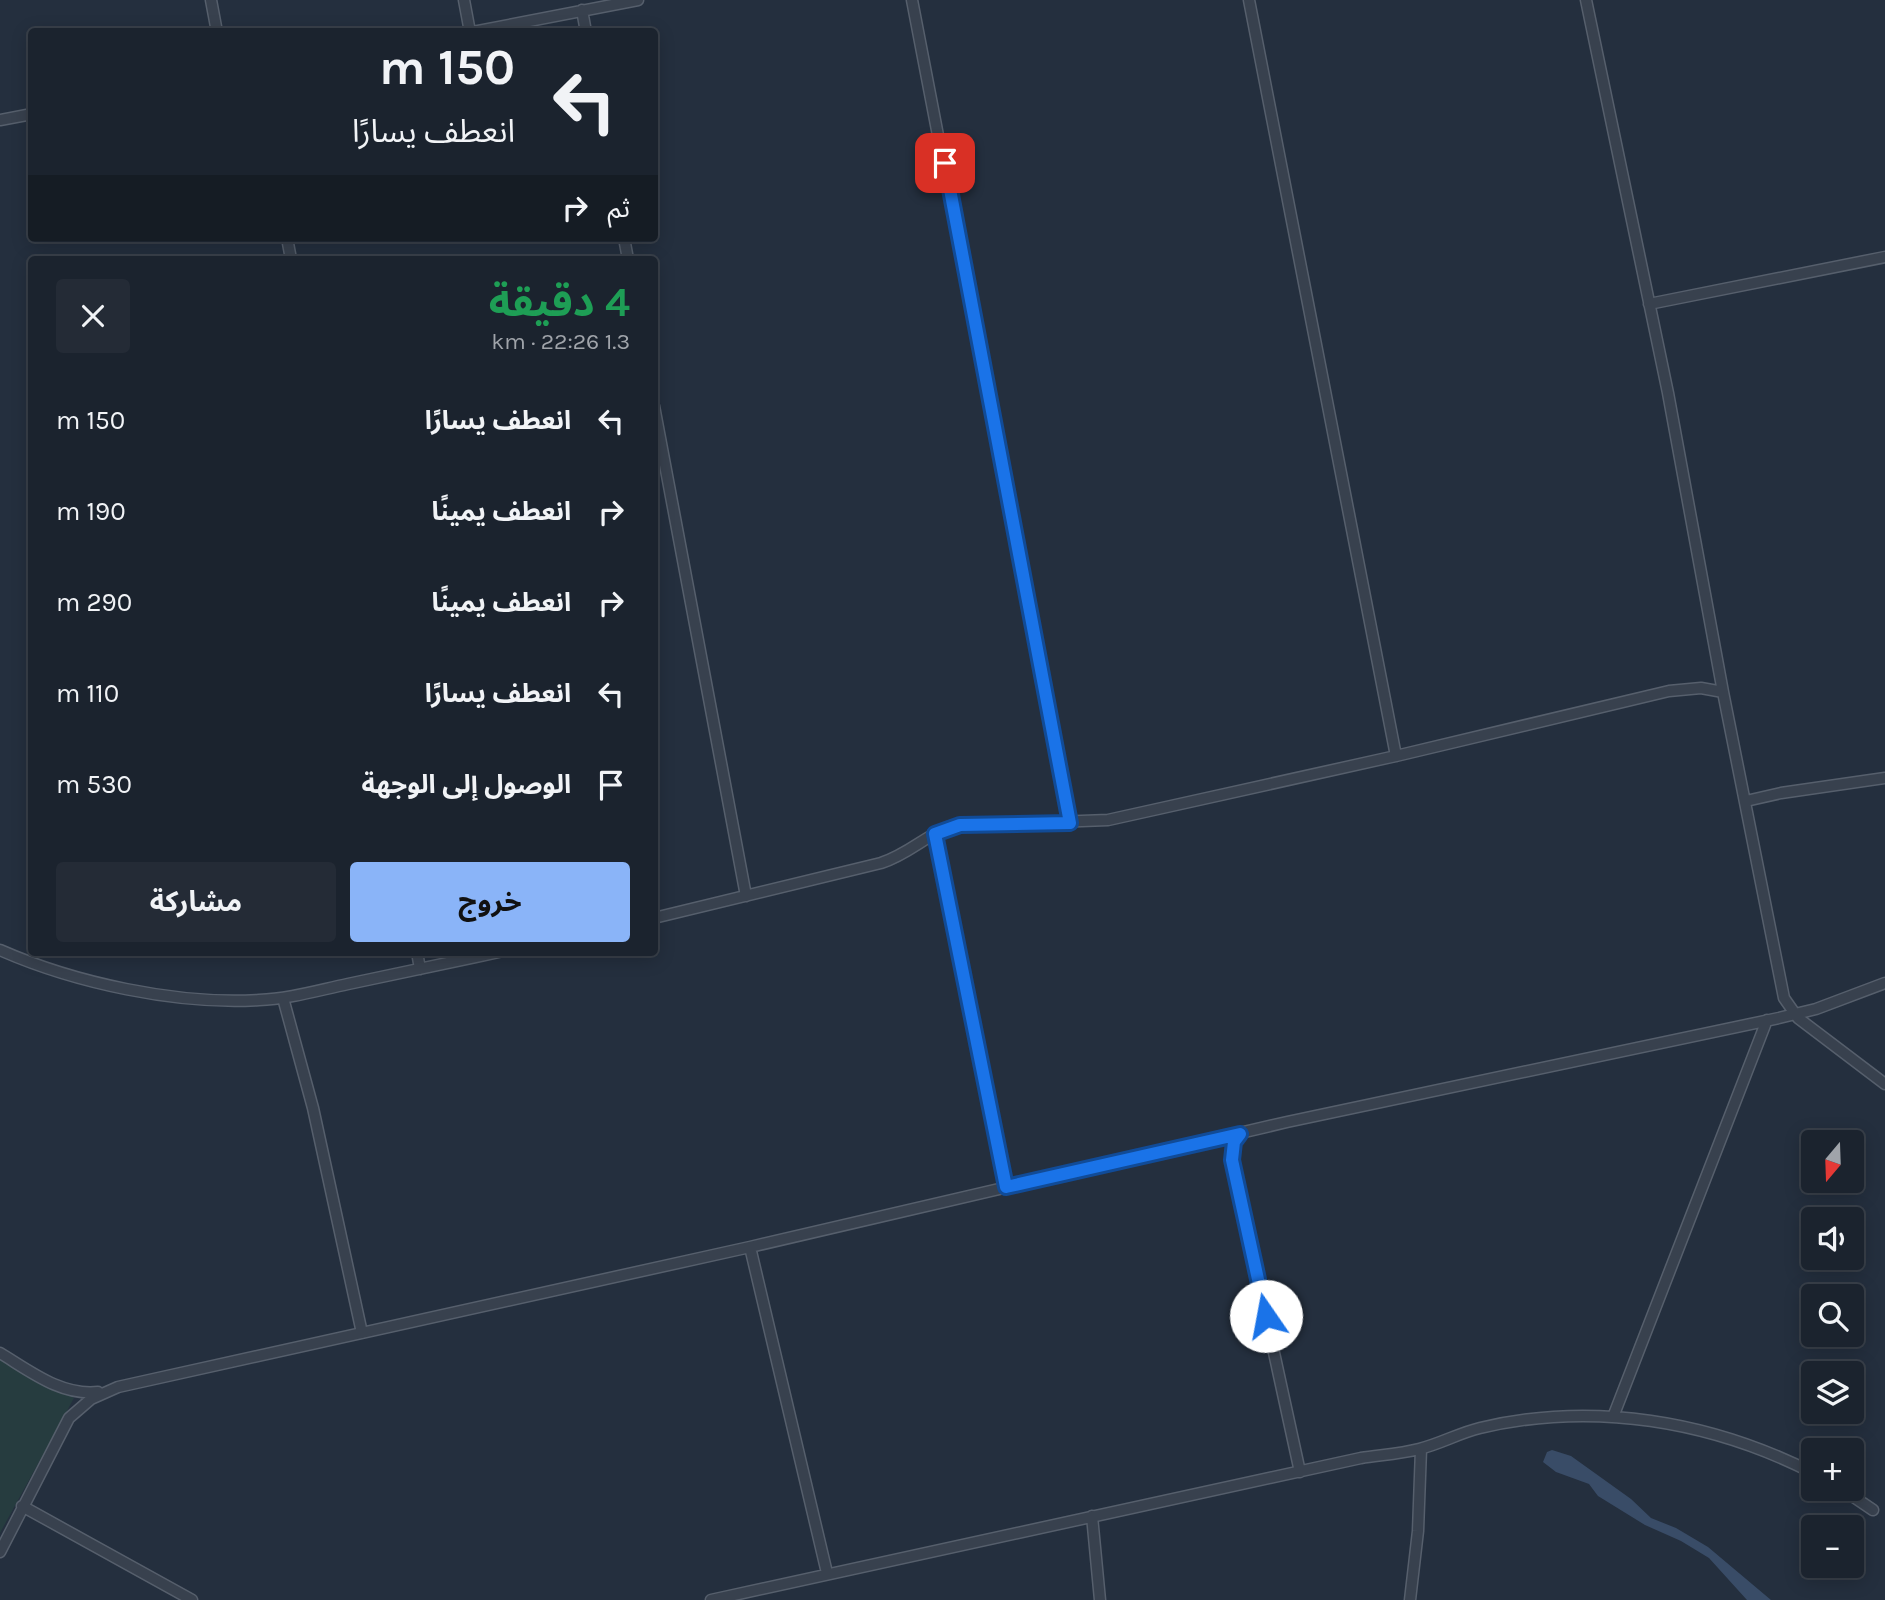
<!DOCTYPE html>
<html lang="ar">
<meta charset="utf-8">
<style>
:root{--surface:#1b232e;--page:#242b36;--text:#f1f3f6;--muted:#a0a4aa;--line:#39404a;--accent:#8ab4f8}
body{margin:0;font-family:Karla,"Noto Sans Arabic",sans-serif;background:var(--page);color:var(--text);direction:rtl;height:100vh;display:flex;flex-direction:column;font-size:26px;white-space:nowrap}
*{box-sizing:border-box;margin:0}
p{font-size:23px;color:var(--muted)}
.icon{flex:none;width:38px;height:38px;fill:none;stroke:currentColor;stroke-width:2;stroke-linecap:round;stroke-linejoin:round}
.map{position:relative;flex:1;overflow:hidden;direction:ltr}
.panel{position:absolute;left:28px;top:256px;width:630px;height:700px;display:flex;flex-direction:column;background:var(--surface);border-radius:7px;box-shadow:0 4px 18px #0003,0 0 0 2px var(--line);direction:rtl}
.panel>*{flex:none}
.banner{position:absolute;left:28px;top:28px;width:630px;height:214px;border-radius:7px;box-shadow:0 4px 18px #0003,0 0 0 2px var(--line);direction:rtl;background:#1b232e;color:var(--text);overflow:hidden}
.needle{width:46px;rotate:199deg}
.tools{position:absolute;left:1801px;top:1130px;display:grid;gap:14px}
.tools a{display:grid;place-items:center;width:63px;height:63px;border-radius:7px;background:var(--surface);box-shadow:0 4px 18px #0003,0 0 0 2px var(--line);font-size:35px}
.pin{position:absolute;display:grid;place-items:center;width:60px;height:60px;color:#fff;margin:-30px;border-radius:14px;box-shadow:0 4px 10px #0006}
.me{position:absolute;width:77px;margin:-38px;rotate:348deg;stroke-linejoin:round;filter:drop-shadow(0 0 5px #0008)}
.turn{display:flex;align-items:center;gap:24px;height:147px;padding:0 28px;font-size:32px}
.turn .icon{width:91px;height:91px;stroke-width:2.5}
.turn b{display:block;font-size:49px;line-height:60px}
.then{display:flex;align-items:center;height:66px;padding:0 28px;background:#0003;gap:14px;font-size:26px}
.round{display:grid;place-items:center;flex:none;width:74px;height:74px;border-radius:7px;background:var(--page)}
.headline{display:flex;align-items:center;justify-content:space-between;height:119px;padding:0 28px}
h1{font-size:42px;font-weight:700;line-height:52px;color:#1e9e55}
.primary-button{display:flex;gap:14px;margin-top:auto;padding:14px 28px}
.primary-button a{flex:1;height:80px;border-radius:7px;background:var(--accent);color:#111;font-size:28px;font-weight:700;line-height:80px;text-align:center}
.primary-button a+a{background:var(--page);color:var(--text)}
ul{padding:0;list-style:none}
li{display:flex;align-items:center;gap:21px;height:91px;padding:0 28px}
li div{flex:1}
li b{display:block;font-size:26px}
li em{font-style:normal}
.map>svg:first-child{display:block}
.green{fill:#263c3f}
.water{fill:#394c67}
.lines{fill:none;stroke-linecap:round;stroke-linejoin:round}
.street-casing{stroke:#565f6c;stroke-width:13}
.street{stroke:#38414e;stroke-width:10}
.route-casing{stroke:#114b97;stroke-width:18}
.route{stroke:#1a73e8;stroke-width:12}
</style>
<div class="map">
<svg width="1885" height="1600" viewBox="0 0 1885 1600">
<rect width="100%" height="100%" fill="#242f3e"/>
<path class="green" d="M0 1353 74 1398 0 1533Z"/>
<path class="water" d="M1552 1450 1571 1456 1631 1499 1651 1518 1676 1528 1708 1547 1771 1600H1747L1709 1558 1681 1541 1645 1525 1598 1496 1589 1484 1556 1472 1543 1462 1547 1452Z"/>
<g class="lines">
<defs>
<path id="street" d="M211 0 217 32
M464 0 470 32
M912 0 1070 823
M1249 0 1396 756
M1586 0 1668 393 1723 692 1784 998 1798 1018 1885 1084
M582 10 586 32
M473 32 638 0
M0 120 32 114
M287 238 291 259
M624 238 628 259
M1649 304 1885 257
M654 406 746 896
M1746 801 1781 793 1885 778
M935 833 1006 1187
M654 918 881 863C909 854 926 835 951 826L1108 820 1396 756 1669 691 1701 688 1723 692
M0 950C75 983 177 1005 259 1000 289 999 319 990 348 984 399 973 449 963 499 952
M417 952 420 969
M283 998 313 1108 362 1333
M1240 1134 1234 1141 1232 1160 1300 1472
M750 1247 827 1573
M0 1353C30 1371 61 1396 98 1392
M1613 1417 1767 1020
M1842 1489 1873 1510
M22 1506 192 1600
M1092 1516 1100 1600
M0 1552 69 1418 91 1399 118 1387 750 1247 1287 1122 1779 1018 1816 1009 1885 983
M711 1600 1361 1458C1380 1455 1400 1454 1419 1449 1440 1444 1459 1433 1480 1428 1593 1401 1711 1421 1813 1473
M1410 1600 1418 1531 1421 1449"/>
</defs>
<use href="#street" class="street-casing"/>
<use href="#street" class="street"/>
</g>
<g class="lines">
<defs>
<path id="route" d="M945 163 1070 823 960 825 935 834 1006 1187 1240 1134 1234 1142 1232 1160 1266 1316"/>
</defs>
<use href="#route" class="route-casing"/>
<use href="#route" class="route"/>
</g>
</svg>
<div class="tools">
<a><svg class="needle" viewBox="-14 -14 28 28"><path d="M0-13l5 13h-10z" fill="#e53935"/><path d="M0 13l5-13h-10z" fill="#a0a4aa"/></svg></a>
<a><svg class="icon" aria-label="sound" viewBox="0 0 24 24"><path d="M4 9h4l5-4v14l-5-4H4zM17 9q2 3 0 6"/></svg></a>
<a><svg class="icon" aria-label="search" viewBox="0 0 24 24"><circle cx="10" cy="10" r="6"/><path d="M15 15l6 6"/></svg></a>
<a><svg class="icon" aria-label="layers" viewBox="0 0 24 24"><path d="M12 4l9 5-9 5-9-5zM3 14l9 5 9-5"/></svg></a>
<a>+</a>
<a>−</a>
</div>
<div class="pin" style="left:945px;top:163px;background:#d93025"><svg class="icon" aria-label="arrive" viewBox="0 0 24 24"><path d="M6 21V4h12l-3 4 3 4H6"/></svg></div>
<svg class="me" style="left:1266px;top:1316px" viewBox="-20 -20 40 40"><circle r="19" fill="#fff"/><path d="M0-13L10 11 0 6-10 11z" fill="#1a73e8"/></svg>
<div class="banner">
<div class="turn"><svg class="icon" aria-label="left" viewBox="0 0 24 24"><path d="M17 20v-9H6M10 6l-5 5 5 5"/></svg><div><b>150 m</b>انعطف يسارًا</div></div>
<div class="then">ثم<svg class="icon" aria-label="right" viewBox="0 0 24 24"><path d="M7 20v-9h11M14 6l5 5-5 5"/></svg></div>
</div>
<section class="panel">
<div class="headline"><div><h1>4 دقيقة</h1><p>1.3 km · 22:26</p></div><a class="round"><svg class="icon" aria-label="close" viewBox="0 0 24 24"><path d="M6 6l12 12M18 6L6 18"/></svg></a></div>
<ul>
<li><svg class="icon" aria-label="left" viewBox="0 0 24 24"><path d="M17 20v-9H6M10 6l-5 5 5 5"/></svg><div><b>انعطف يسارًا</b></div><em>150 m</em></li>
<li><svg class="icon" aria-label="right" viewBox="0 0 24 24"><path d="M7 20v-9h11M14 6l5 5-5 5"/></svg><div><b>انعطف يمينًا</b></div><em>190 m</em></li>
<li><svg class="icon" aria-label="right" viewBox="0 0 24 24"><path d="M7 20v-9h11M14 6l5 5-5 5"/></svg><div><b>انعطف يمينًا</b></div><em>290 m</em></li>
<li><svg class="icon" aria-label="left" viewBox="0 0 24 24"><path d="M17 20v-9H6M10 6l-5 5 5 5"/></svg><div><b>انعطف يسارًا</b></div><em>110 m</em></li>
<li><svg class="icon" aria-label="arrive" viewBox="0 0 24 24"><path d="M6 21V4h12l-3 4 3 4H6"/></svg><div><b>الوصول إلى الوجهة</b></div><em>530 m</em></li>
</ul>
<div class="primary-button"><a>خروج</a><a>مشاركة</a></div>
</section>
</div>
